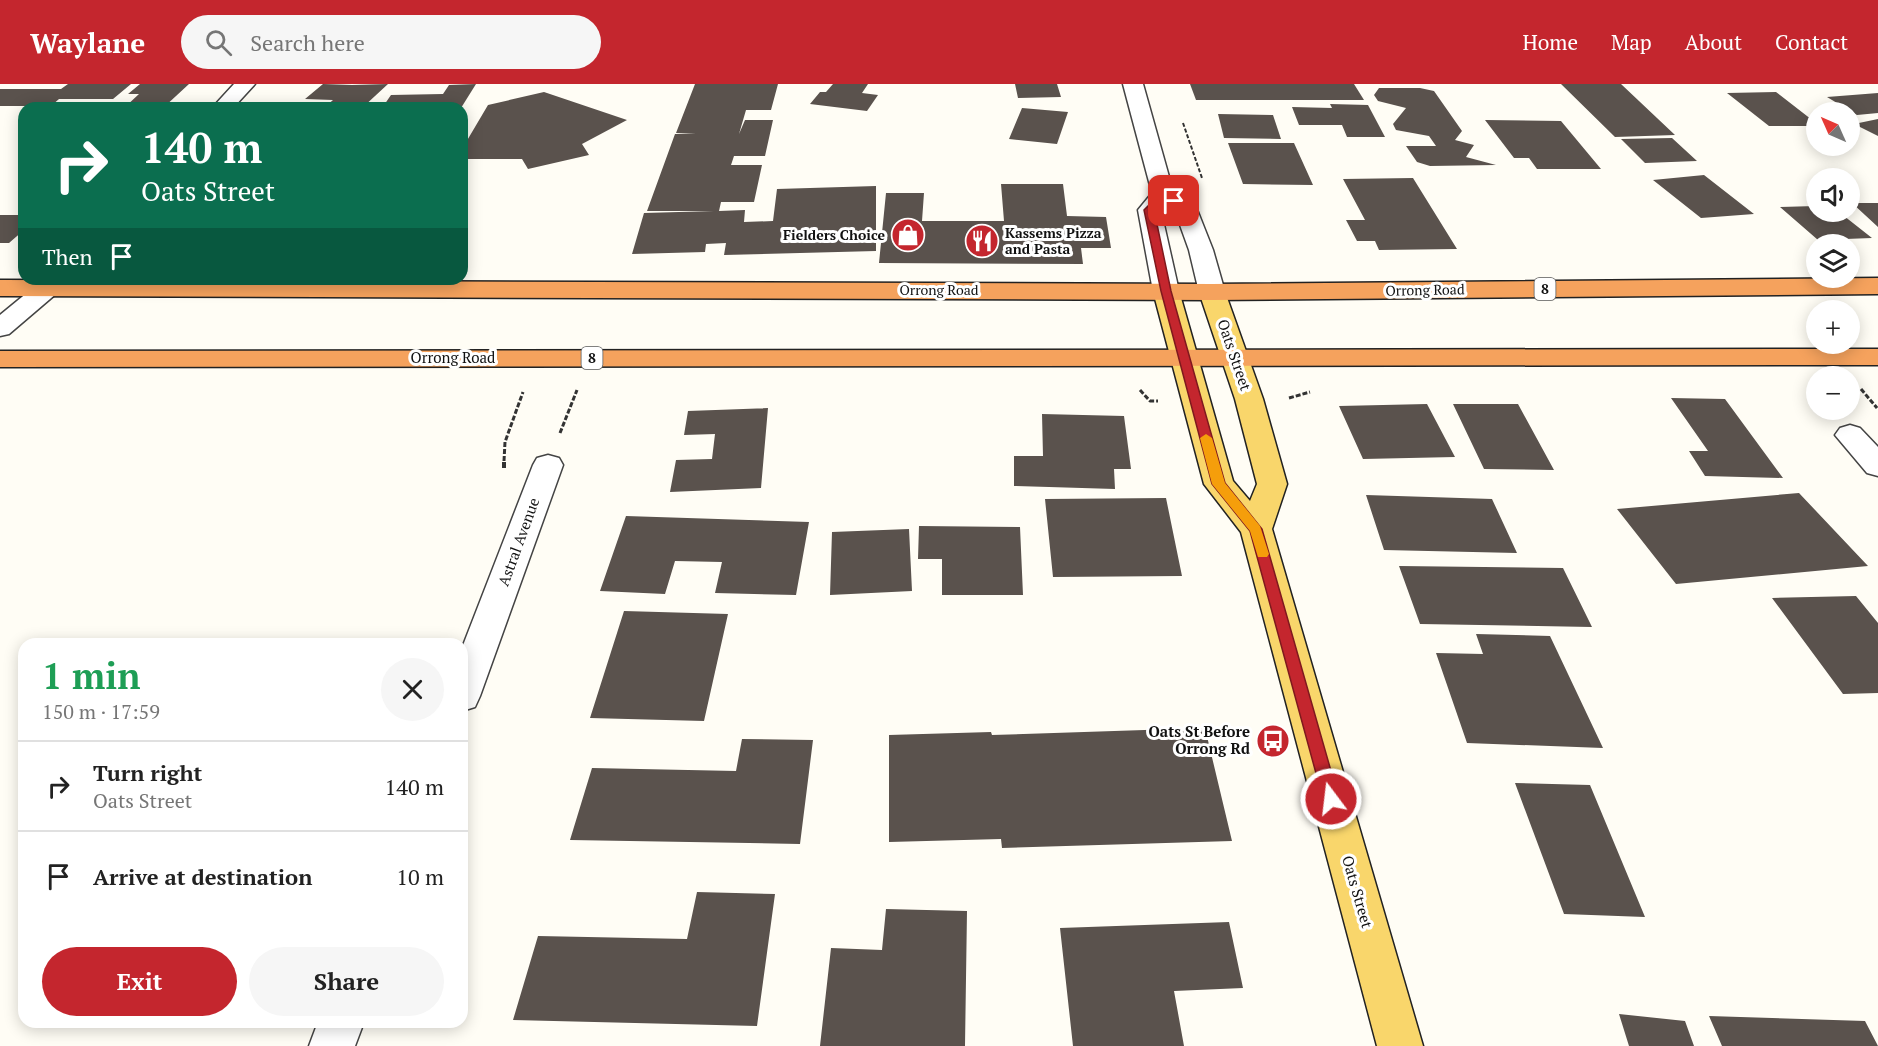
<!DOCTYPE html>
<meta charset="utf-8">
<style>
:root{--surface:#fff;--page:#f6f6f6;--text:#222;--muted:#767676;--line:#e0e0e0;--accent:#c4262e}
body{margin:0;font-family:"PT Serif",serif;background:var(--page);color:var(--text);height:100vh;display:flex;flex-direction:column;font-size:22px;white-space:nowrap}
*{box-sizing:border-box;margin:0}
p{font-size:20px;color:var(--muted)}
.icon{flex:none;width:33px;height:33px;fill:none;stroke:currentColor;stroke-width:2;stroke-linecap:round;stroke-linejoin:round}
.map{position:relative;flex:1;overflow:hidden}
.details{position:absolute;left:18px;top:554px;width:450px;height:390px;display:flex;flex-direction:column;background:var(--surface);border-radius:18px;box-shadow:0 3px 15px #0003}
.details>*{flex:none}
.banner{position:absolute;left:18px;top:18px;width:450px;height:183px;border-radius:18px;box-shadow:0 3px 15px #0003;background:#0b6e4f;color:#fff;overflow:hidden}
.needle{width:39px;rotate:315deg}
.buttons{position:absolute;left:1806px;top:18px;display:grid;gap:12px}
.buttons a{display:grid;place-items:center;width:54px;height:54px;border-radius:50%;background:var(--surface);box-shadow:0 3px 15px #0003;font-size:30px}
.pin{position:absolute;display:grid;place-items:center;width:51px;height:51px;color:#fff;margin:-26px;border-radius:12px;box-shadow:0 3px 9px #0006}
.me{position:absolute;width:66px;margin:-33px;rotate:345deg;stroke-linejoin:round;filter:drop-shadow(0 0 4px #0008)}
.turn{display:flex;align-items:center;gap:21px;height:126px;padding:0 24px;font-size:27px}
.turn .icon{width:78px;height:78px;stroke-width:2.5}
.turn b{display:block;font-size:42px;line-height:51px}
.then{display:flex;align-items:center;height:57px;padding:0 24px;background:#0003;gap:12px;font-size:22px}
.round{display:grid;place-items:center;flex:none;width:63px;height:63px;border-radius:32px;background:var(--page)}
.head{display:flex;align-items:center;justify-content:space-between;height:102px;padding:0 24px}
h1{font-size:36px;font-weight:700;line-height:45px;color:#1e9e55}
.button{display:flex;gap:12px;margin-top:auto;padding:12px 24px}
.button a{flex:1;height:69px;border-radius:36px;background:var(--accent);color:#fff;font-size:24px;font-weight:700;line-height:69px;text-align:center}
.button a+a{background:var(--page);color:var(--text)}
ul{padding:0;list-style:none}
li{display:flex;align-items:center;gap:18px;height:90px;padding:0 24px;border-top:2px solid var(--line)}
li div{flex:1}
li b{display:block;font-size:22px}
li em{font-style:normal}
header{display:flex;align-items:center;gap:36px;box-sizing:border-box;height:84px;padding:0 30px;background:var(--accent);color:#fff}
header strong{font-size:28px}
nav{display:flex;gap:33px;margin-inline-start:auto;font-size:21px}
.search{width:420px;height:54px;background:var(--page);display:flex;align-items:center;gap:15px;box-sizing:border-box;padding:0 21px;border-radius:33px;color:var(--muted);font-size:22px}
.map>svg:first-child{display:block}
.building{fill:#5a524d}
.lines{fill:none;stroke-linecap:round;stroke-linejoin:round}
.minor-casing{stroke:#444;stroke-width:3}
.major-casing{stroke:#222;stroke-width:3}
.highway-casing{stroke:#222;stroke-width:3}
.path-far2{stroke:#333;stroke-width:2;stroke-dasharray:4 2;stroke-linecap:butt}
.path-far1{stroke:#333;stroke-width:3;stroke-dasharray:5 2;stroke-linecap:butt}
.path{stroke:#333;stroke-width:4;stroke-dasharray:6 3;stroke-linecap:butt}
.minor{fill:#fff;fill-rule:evenodd}
.major{fill:#f9d66b;fill-rule:evenodd}
.highway{fill:#f5a25d;fill-rule:evenodd}
.route{fill:#c4262e;stroke:#7f191e;stroke-width:1.5}
.slow{fill:#f59e0b}
.labels{text-anchor:middle;stroke-width:6;stroke-linejoin:round;paint-order:stroke}
.far-poi-label{font-size:14px;font-weight:bold;fill:#111;stroke:#fff;text-anchor:start}
.shield{fill:#fff;stroke:#585858;stroke-width:1.5}
.shield-label{font-size:14px;font-weight:bold;fill:#111}
.far-street-label{font-size:14px;fill:#111;stroke:#fff}
.street-label{font-size:15px;fill:#111;stroke:#fff}
.poi-label{font-size:15px;font-weight:bold;fill:#111;stroke:#fff;text-anchor:end}
</style>
<header>
<strong>Waylane</strong>
<div class="search"><svg class="icon" aria-label="search" viewBox="0 0 24 24"><circle cx="10" cy="10" r="6"/><path d="M15 15l6 6"/></svg>Search here</div>
<nav><a>Home</a><a>Map</a><a>About</a><a>Contact</a></nav>
</header>
<div class="map">
<svg width="1878" height="962" viewBox="0 0 1878 962">
<rect width="100%" height="100%" fill="#fffdf5"/>
<path class="building" d="M68 0H131L113 15H59L51 22H0V5H61Z
M140 0H189L163 24H124L139 10H128Z
M323 0 352 1 388 0 362 24H324L333 16 305 15Z
M476 0 461 24H382L391 11 443 10 449 1Z
M695 0H778L771 26H746L739 50 745 36H773L765 72H734L731 81H762L754 118H721L719 127 745 126 744 138 773 137 777 105 876 102V167L724 171 726 159 706 160 705 168 632 170 644 129 714 127H647L675 50H696L676 49Z
M833 0H868L862 9 878 11 867 27 810 20 820 8H826Z
M1015 0H1057L1061 13 1018 14Z
M1190 0H1354L1364 16H1196Z
M1561 0H1621L1675 51 1615 53Z
M1379 4H1420L1434 7 1462 47 1455 56 1474 61 1466 73 1496 81 1430 82 1417 78 1406 62H1436L1429 52 1396 46 1393 40 1406 24 1378 17 1374 11Z
M544 8 627 36 582 60 589 71 528 85 522 75H462V65L488 21Z
M1776 8 1816 39V42H1769L1727 9Z
M1878 9V29L1857 31 1827 13Z
M1330 20 1368 21 1385 53H1347L1342 41H1299L1292 23 1332 24Z
M1022 24 1068 28 1057 60 1009 55Z
M1218 30 1273 31 1281 55 1224 54Z
M1878 35V52L1854 40Z
M1485 36 1561 37 1601 85H1537L1529 74H1514Z
M1672 54 1697 77 1645 79 1621 55Z
M1228 59H1294L1313 101 1243 100Z
M1704 91 1754 130 1701 134 1653 96Z
M1413 94 1457 165 1379 166 1375 157H1357L1346 136H1365L1343 95Z
M1001 100H1063L1067 132 1106 133 1111 164H1081L1083 180 879 179 886 109H924L922 137H1004Z
M1852 119H1878V143Z
M1816 122V128H1839L1872 154 1818 156 1780 123Z
M0 131H24V146L9 159H0Z
M1671 314 1725 315 1783 394 1705 392 1689 367H1708Z
M1427 320 1455 373 1363 375 1339 322Z
M1453 320H1518L1554 386 1484 385Z
M768 324 761 404 670 408 676 376 712 375 715 350 684 351 688 327Z
M1042 330 1124 332 1131 385H1114L1115 405 1014 402V372H1043Z
M1799 409 1868 482 1676 500 1617 425Z
M1366 411 1492 415 1517 469 1384 466Z
M1166 414 1182 492 1053 493 1045 415Z
M626 432 809 438 796 511 715 509 722 478 675 477 665 510 600 507Z
M919 442 1020 443 1023 511H942V475H918Z
M909 445 912 507 830 511 832 448Z
M1399 482 1563 484 1592 543 1420 540Z
M1856 512 1878 539V609L1843 610 1772 514Z
M624 527 728 530 704 637 590 634Z
M1476 550 1550 552 1603 664 1467 659 1436 569 1483 570Z
M1205 644 1232 757 1002 764 1001 755 889 758V651L991 648 992 651Z
M742 655 813 656 800 760 570 756 592 684 736 687Z
M1515 699 1590 701 1645 833 1564 830Z
M697 808 775 810 757 942 513 936 538 852 687 855Z
M886 825 967 827 965 962H820L831 864 882 866Z
M1229 838 1243 904 1174 907 1184 962H1073L1060 844Z
M1619 930 1685 937 1694 962H1629Z
M1709 932 1865 937 1878 962H1722Z"/>
<g class="lines">
<defs>
<path id="minor" d="M234 0H255L233 24H212Z
M1123 0H1143L1173 107 1193 118 1196 123 1213 166 1225 208 1221 213 1212 216 1203 213 1199 208 1189 166 1175 127 1166 121 1161 127 1179 207 1175 212 1166 215 1157 212 1153 207 1138 126 1152 109Z
M48 196 57 199 61 204 57 209 9 250 0 252V231L39 199Z
M1850 341 1860 344 1878 363V392L1867 389 1835 351 1840 344Z
M548 371 559 374 563 381 480 612 475 623 462 627V564L533 381 537 374Z
M318 938H364L355 962H309Z"/>
<path id="major" d="M1166 199 1175 202 1179 207 1233 397 1250 417 1257 400 1235 315 1199 208 1203 203 1212 200 1221 203 1225 208 1263 315 1287 400 1272 445 1423 962H1377L1241 448 1204 400 1153 207 1157 202Z"/>
<path id="highway" d="M1878 194V210L1212 216 0 212V196L1212 200Z
M1878 265V281L0 283V267Z"/>
</defs>
<use href="#minor" class="minor-casing"/>
<use href="#major" class="major-casing"/>
<use href="#highway" class="highway-casing"/>
<path class="path-far2" d="M1183 39 1202 94"/>
<path class="path-far1" d="M1861 305 1877 324
M1140 306 1150 317H1158
M1289 314 1310 308
M560 349 577 306
M504 377 505 358 523 308"/>
<path class="path" d="M504 384V376"/>
<use href="#minor" class="minor"/>
<use href="#major" class="major"/>
<use href="#highway" class="highway"/>
</g>
<path class="route" d="M1163 107 1179 117 1174 119 1164 115 1154 126 1171 207 1225 399 1262 445 1339 715 1337 720 1331 722 1325 720 1323 715 1250 447 1212 400 1161 207 1144 126Z"/>
<path class="slow" d="M1206 350 1212 354 1225 399 1260 442 1269 470 1267 473H1258L1250 447 1212 400 1200 354Z"/>
<defs>
<symbol id="shop-disc" viewBox="-11 -11 22 22"><circle r="9.5" fill="#c4262e" stroke="#fff"/><path d="M-5-2.5h2.3a2.7 3.5 0 0 1 5.4 0H5L5.5 6h-11ZM-1.5-2.5h3a1.5 2.3 0 0 0-3 0Z" fill="#fff"/></symbol>
<symbol id="restaurant-disc" viewBox="-11 -11 22 22"><circle r="9.5" fill="#c4262e" stroke="#fff"/><path d="M-5-6h1v4h1v-4h1v4h1v-4h1v5L-1.5 .5V6h-2V.5L-5-1ZM5-6V6H3V1.5H1.5Q1.5-4 5-6Z" fill="#fff"/></symbol>
<symbol id="bus-disc" viewBox="-11 -11 22 22"><circle r="9.5" fill="#c4262e" stroke="#fff"/><path d="M-5-6H5V4H4V6H2V4H-2V6H-4V4H-5ZM-3.5-4V0h7V-4ZM-3.5 1.2v1.5H-2V1.2ZM2 1.2v1.5H3.5V1.2Z" fill="#fff"/></symbol>
</defs>
<g fill-rule="evenodd">
<use href="#shop-disc" x="889" y="132" width="38" height="38"/>
<use href="#restaurant-disc" x="963" y="138" width="38" height="38"/>
<use href="#bus-disc" x="1254" y="638" width="38" height="38"/>
</g>
<g class="labels">
<g class="far-poi-label">
<text x="1005" y="154">Kassems Pizza<tspan x="1005" dy="16">and Pasta</tspan></text>
<text x="885" y="156" text-anchor="end">Fielders Choice</text>
</g>
<g class="shield">
<rect x="1534.5" y="194" width="21" height="22" rx="4.5"/>
<rect x="581.5" y="263" width="21" height="22" rx="4.5"/>
</g>
<g class="shield-label">
<text x="1545" y="210">8</text>
<text x="592" y="279">8</text>
</g>
<g class="far-street-label">
<text x="939" y="211">Orrong Road</text>
<text transform="translate(1425 206) rotate(-1)" y="5">Orrong Road</text>
</g>
<g class="street-label">
<text transform="translate(1234 271) rotate(71)" y="5">Oats Street</text>
<text x="453" y="279">Orrong Road</text>
<text transform="translate(519 458) rotate(-70)" y="5">Astral Avenue</text>
<text transform="translate(1357 808) rotate(74)" y="5">Oats Street</text>
</g>
<g class="poi-label">
<text x="1250" y="653">Oats St Before<tspan x="1250" dy="17">Orrong Rd</tspan></text>
</g>
</g>
</svg>
<div class="buttons">
<a><svg class="needle" viewBox="-14 -14 28 28"><path d="M0-13l5 13h-10z" fill="#e53935"/><path d="M0 13l5-13h-10z" fill="#767676"/></svg></a>
<a><svg class="icon" aria-label="sound" viewBox="0 0 24 24"><path d="M4 9h4l5-4v14l-5-4H4zM17 9q2 3 0 6"/></svg></a>
<a><svg class="icon" aria-label="layers" viewBox="0 0 24 24"><path d="M12 4l9 5-9 5-9-5zM3 14l9 5 9-5"/></svg></a>
<a>+</a>
<a>−</a>
</div>
<div class="pin" style="left:1174px;top:117px;background:#d93025"><svg class="icon" aria-label="arrive" viewBox="0 0 24 24"><path d="M6 21V4h12l-3 4 3 4H6"/></svg></div>
<svg class="me" style="left:1331px;top:715px" viewBox="-20 -20 40 40"><circle r="17" fill="#c4262e" stroke="#fff" stroke-width="3"/><path d="M0-11L8 9 0 5-8 9z" fill="#fff"/></svg>
<div class="banner">
<div class="turn"><svg class="icon" aria-label="right" viewBox="0 0 24 24"><path d="M7 20v-9h11M14 6l5 5-5 5"/></svg><div><b>140 m</b>Oats Street</div></div>
<div class="then">Then<svg class="icon" aria-label="arrive" viewBox="0 0 24 24"><path d="M6 21V4h12l-3 4 3 4H6"/></svg></div>
</div>
<section class="details">
<div class="head"><div><h1>1 min</h1><p>150 m · 17:59</p></div><a class="round"><svg class="icon" aria-label="close" viewBox="0 0 24 24"><path d="M6 6l12 12M18 6L6 18"/></svg></a></div>
<ul>
<li><svg class="icon" aria-label="right" viewBox="0 0 24 24"><path d="M7 20v-9h11M14 6l5 5-5 5"/></svg><div><b>Turn right</b><p>Oats Street</p></div><em>140 m</em></li>
<li><svg class="icon" aria-label="arrive" viewBox="0 0 24 24"><path d="M6 21V4h12l-3 4 3 4H6"/></svg><div><b>Arrive at destination</b></div><em>10 m</em></li>
</ul>
<div class="button"><a>Exit</a><a>Share</a></div>
</section>
</div>
